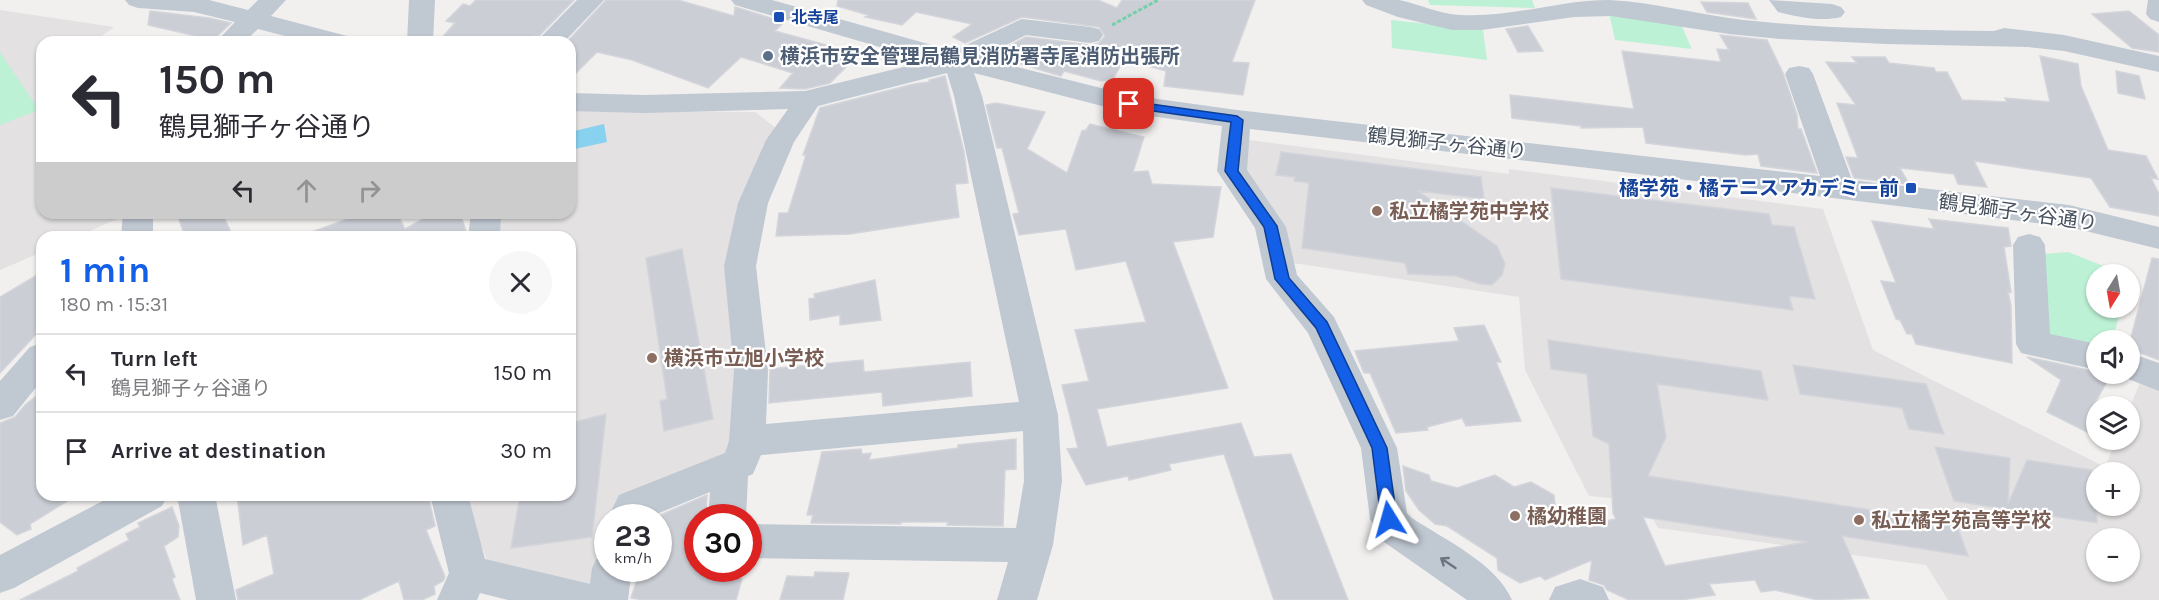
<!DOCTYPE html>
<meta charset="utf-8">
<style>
:root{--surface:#fff;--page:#f7f7f7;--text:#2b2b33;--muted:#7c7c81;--line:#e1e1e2;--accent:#135fe8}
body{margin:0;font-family:Karla,"Noto Sans JP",sans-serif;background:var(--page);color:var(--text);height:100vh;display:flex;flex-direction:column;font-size:22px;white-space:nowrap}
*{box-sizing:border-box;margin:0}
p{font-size:20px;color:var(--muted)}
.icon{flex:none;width:33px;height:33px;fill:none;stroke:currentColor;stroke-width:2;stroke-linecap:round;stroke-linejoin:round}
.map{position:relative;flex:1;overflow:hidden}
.details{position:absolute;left:36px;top:231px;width:540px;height:270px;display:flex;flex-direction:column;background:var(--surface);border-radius:18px;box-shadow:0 2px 4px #0004}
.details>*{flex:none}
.guide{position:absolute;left:36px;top:36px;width:540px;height:183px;border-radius:18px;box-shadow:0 2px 4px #0004;background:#fff;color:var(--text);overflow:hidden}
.needle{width:39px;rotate:191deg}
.fabs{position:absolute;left:2086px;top:264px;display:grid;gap:12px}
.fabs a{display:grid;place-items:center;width:54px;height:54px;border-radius:50%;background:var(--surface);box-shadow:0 2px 4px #0004;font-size:30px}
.speed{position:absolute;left:594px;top:504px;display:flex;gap:12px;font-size:30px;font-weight:700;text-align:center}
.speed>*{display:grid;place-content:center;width:78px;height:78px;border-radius:50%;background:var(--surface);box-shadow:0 2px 4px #0004;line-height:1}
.speed small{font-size:15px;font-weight:400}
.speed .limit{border:9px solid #d22;background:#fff;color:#111}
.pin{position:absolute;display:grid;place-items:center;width:51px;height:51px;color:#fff;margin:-26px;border-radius:12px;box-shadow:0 3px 9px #0006}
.me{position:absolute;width:66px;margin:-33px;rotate:352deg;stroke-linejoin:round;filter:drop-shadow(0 0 4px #0008)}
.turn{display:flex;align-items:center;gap:21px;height:126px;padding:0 24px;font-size:27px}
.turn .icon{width:78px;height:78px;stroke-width:2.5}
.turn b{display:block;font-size:42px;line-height:51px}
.lanes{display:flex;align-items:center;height:57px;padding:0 24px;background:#0003;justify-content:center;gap:30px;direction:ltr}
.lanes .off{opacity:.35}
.round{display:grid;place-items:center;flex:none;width:63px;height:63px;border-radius:32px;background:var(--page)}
.overview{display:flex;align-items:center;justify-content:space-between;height:102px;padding:0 24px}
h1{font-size:36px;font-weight:700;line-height:45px;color:var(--accent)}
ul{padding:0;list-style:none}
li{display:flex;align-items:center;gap:18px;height:78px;padding:0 24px;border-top:2px solid var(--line)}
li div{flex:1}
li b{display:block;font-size:22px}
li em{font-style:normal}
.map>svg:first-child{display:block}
.education{fill:#e3e1e1;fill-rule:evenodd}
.green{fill:#bdf1d5}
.water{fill:#88d1ef}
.building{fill:#cbced5;stroke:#d3d5db;stroke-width:1.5;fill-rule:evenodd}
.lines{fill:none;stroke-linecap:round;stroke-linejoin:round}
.path{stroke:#73d0aa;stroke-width:3;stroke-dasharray:4 2;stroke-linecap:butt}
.minor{fill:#c0c8d2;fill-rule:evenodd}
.oneway{stroke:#6b7581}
.route{fill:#135fe8;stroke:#0c3e97;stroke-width:1.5}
.transit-dot{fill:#1a4fb4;stroke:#fff;stroke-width:2}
.service-dot{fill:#5c6f8a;stroke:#fff;stroke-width:2}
.education-dot{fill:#8d6e63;stroke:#fff;stroke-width:2}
.labels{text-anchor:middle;stroke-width:4.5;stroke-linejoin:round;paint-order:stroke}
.far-transit-label{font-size:16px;font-weight:bold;fill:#164399;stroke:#fff;text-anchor:start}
.service-label{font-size:20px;font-weight:bold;fill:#4e5e75;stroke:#fff;text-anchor:start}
.street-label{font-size:20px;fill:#47515e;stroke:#fff}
.transit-label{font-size:20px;font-weight:bold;fill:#164399;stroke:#fff;text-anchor:end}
.education-label{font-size:20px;font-weight:bold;fill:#785e54;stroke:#fff;text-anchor:start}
</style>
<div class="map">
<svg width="2159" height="600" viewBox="0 0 2159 600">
<rect width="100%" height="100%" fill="#f2f0ef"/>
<path class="education" d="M0 10 114 27 93 42H42V213H113L117 219 76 237H42V252L0 270Z
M570 110 755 112 776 128 742 207 739 446 622 517 608 518 607 554 602 599 491 570 464 501 463 495H570V237H498V213H570Z
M1249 140 1509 174V169L1823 209 1873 350 2105 467 2116 440H2130V407L2141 380 2159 387V600H1948L1926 565 1658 528 1643 501 1589 496 1525 370 1519 297 1293 263 1245 175ZM2097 472H2130V506H2097ZM2097 538H2130V572H2097Z"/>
<path class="green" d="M1428 0H1532L1535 8 1430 5Z
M1609 13 1679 20 1692 49 1615 40Z
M1391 20 1483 30 1487 60 1392 48Z
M0 52 39 110 0 125Z
M2068 252 2124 274H2097V308H2122L2112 340H2097V350L2046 340 2042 254Z"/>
<path class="water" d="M604 124 607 142 570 150V132Z"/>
<path class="building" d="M476 0H574L539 36 535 35 529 42 473 40 471 42H438L455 23 446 21 463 4 470 6Z
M606 0H678L734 16 735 7 784 22 775 31 859 54 830 83 805 89 780 88 793 73 741 57 708 88 632 60 597 52 570 79V42L568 41Z
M838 0H1098L1117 8 1122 0H1255L1232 62 1249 63 1243 95 1164 86 1166 71 1131 61H1123L1113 79 1101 81 1064 71 1061 76 991 55 1026 37 1090 45 1099 43 1105 36 1099 27 1022 17 965 43 953 37 972 24 916 12 902 25 865 17 868 15 837 6Z
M1701 2 1748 3 1756 19 1707 12Z
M150 11 209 18 231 23 213 40 148 25Z
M2129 11 2159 35V52L2132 48 2092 14Z
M1527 26H1528L1543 51 1518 52 1506 29Z
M1720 35 1767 40 1783 73 1797 115 1798 129H1801L1817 173 1761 166 1758 154 1746 155 1646 143 1643 127 1581 128V126L1512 118 1510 95 1634 109 1622 51 1721 62 1717 49 1729 50Z
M2040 56 2078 64 2081 86 2108 150 2146 156 2158 179 2151 178 2159 194V216L2110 207 2091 178 1974 161 1987 187 1958 184 1954 174 1900 168 1909 184 1854 178 1846 157 1858 158 1837 103 1856 105 1826 62 1857 63 1852 57H1885L1889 63 1934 68 1936 72H1947L1962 100 2007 102 2005 98 2050 102Z
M2116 71 2139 76 2145 99 2118 93Z
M945 76 964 152 968 183 955 184 959 217 850 234 776 236 779 213H788L806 155H803L820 108 914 84 929 82V80Z
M996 103 1045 112 1027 149 1067 173 1082 131 1086 130 1090 124 1144 137 1133 172 1148 171 1152 184 1221 187 1213 237 1173 242 1228 388 1097 409 1107 447 1241 423 1254 457 1291 454 1348 600H1274L1224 454 1169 464 1171 470 1129 480 1128 476 1086 485 1067 449 1078 448 1062 385 1089 381 1075 330 1146 322 1126 261 1076 270 1066 229 1019 235 1013 214 1019 213 1002 148H997L986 105Z
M1281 152 1481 177 1484 199 1418 191 1497 246 1505 264 1502 275 1492 285 1480 284 1456 276 1408 274 1405 263 1302 248 1309 183 1294 181 1295 177 1276 175Z
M1551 188 1769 214 1772 225 1794 227 1815 299 1789 296 1793 310 1561 279Z
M177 213H222L233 237H185Z
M365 213H397L405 229 434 213H460L466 231V237H307L306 234Z
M1929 219 2008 228 2011 246 2004 247 2011 292 2008 291 2011 306 2012 363 1916 344 1912 334H1907L1900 320 1896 319 1881 281 1896 283 1872 221 1934 229Z
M682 249 713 419 664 431 660 401 667 399 646 258Z
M2152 258 2159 259V360L2130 349V341Z
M42 272V328L0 373V297Z
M875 280 881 320 840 325V315L810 320 809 299 815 298 814 294Z
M1484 325 1501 362H1496L1521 421 1466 426 1462 418 1427 427 1428 430 1396 433 1370 373H1364L1355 351 1459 341 1454 328Z
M1548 340 1761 371 1768 400 1657 384 1666 437 1648 476 1956 523 1968 556 1842 536 1869 598 1818 600 1775 590 1761 592 1755 580 1709 584 1715 595 1681 600H1629L1607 590 1604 585 1589 580 1592 560 1545 580 1540 576 1520 583 1498 570 1497 558 1447 526 1435 524 1419 510 1406 491 1403 466 1429 475 1431 481 1457 488 1495 475 1514 487 1531 482 1554 495 1556 513 1578 526 1616 519 1613 513 1609 444 1593 436 1587 374 1551 369ZM1643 517 1807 542 1665 566Z
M2027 357 2097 372 2109 378 2091 410 2097 412 2089 433 2047 412 2061 380Z
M863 360 864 372 970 362 972 396 883 406 882 392 769 403 770 369Z
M1793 365 1926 384 1944 434 1909 429 1902 408 1800 394Z
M42 392V495H77L30 524 31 529 17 535 0 522V423L15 417 26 404Z
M606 414 592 537 511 548 520 495H570V423Z
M1016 439V469L1005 470 1003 526 947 525 948 522H901V524L811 523 813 515H807L822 452 861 449 862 454 871 453 869 460 958 448V445Z
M1935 447 2010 458 2008 504 2027 460 2091 470 2097 482V523L1954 501Z
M237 495H428L435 526 426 530 445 577 443 581 434 586 435 594 422 600H404L399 581 359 600H238L236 590 274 574 267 535 243 545Z
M707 495 706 513H698V570L742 579 736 600H643L631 598 641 568H658V516Z
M172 507 179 526 178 537 164 546 175 577 172 579 180 600H20L78 571 77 568 129 540 126 534 140 527 138 523Z
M815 572 849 573 843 600H780L787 576 814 577Z"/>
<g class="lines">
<path class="path" d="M1112 25 1158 0"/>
<path class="minor" d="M125 0H209L248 10 258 0H286L271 16 347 36 351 42H308L258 29 244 42H216L235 22 194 12 138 8 129 5Z
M409 0H435L433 42H407Z
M577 0H604L564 42H536Z
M731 0H772L953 51 1022 19 1090 27 1099 29 1103 35 1099 41 1090 43 1026 35 981 58 1129 95 1237 110 1820 176 1785 74 1789 68 1799 66 1809 68 1813 74 1852 180 2069 205 2159 227V249L2069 227 1606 170 1250 129 1247 170 1286 227 1297 275 1334 317 1397 448 1407 513 1412 518C1445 540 1496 563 1512 600H1467L1384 542 1370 519 1361 448 1308 333 1266 279 1255 228 1217 171 1222 126 1129 113 974 73 982 96 1058 415 1062 481 1053 545 1037 600H997L1008 562 748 558V524L1016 528 1024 481 1023 431 761 455 753 474 748 476 746 518H708L710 492 647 518H608L619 495 725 453 729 441 734 371 724 266 738 203 766 140 788 109 644 113 570 111V93L644 95 805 91 928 61 735 5ZM947 73 954 96 1019 402 766 424 768 371 756 266 768 203 794 142 818 106Z
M1362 0C1374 0 1387 0 1399 0 1420 4 1438 14 1460 15 1511 18 1559 0 1609 0 1655 2 1699 15 1744 20 1827 29 1911 30 1994 31L2004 28 2064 35 2159 56V72L2064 51 2028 47 1886 44 1781 39 1729 34 1611 16 1574 17 1482 30H1452L1398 17 1366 5Z
M1769 0 1832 4 1841 7 1845 12 1841 17C1822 22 1797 17 1778 12Z
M2148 0H2159V22L2150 19 2146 14Z
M123 213H153V237H121Z
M471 213H501L500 237H468Z
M2029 234 2040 237 2045 245 2050 334 2097 344V370L2021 353 2016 344 2013 245 2018 237Z
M42 343V380L13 416 0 420V381L30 347Z
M2130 353 2159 363V391L2118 375 2117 374H2130Z
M114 495H168L162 506 14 588 0 593V555Z
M177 495H215L236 600H196Z
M430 495H468L485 559 590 584 592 568 598 556 608 552V568H632L628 600H508L480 593 477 600H437L449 573Z
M1580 579 1603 587 1609 600H1549L1555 587Z"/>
</g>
<defs><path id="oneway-shaft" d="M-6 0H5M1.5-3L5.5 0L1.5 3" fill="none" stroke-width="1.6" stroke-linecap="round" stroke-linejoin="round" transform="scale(1.5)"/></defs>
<use class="oneway" href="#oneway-shaft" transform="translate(1448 563) rotate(-146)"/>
<path class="route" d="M1129 101 1237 116 1243 120 1238 171 1277 226 1289 278 1327 322 1387 448 1397 519 1395 524 1389 526 1383 524 1381 519 1372 448 1316 328 1275 279 1264 227 1225 171 1231 122 1125 107 1124 104Z"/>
<g class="transit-dot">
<rect x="773" y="11" width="12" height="12" rx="3"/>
<rect x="1905" y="182" width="12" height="12" rx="3"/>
</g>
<circle class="service-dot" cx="768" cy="56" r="6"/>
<g class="education-dot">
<circle cx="1377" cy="211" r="6"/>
<circle cx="652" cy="358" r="6"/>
<circle cx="1515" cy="516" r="6"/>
<circle cx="1859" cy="520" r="6"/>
</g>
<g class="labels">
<g class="far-transit-label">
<text x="791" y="23">北寺尾</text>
</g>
<g class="service-label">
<text x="780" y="63">横浜市安全管理局鶴見消防署寺尾消防出張所</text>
</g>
<g class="street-label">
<text transform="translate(1447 143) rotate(6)" y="7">鶴見獅子ヶ谷通り</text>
<text transform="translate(2018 212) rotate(8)" y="7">鶴見獅子ヶ谷通り</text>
</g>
<g class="transit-label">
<text x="1899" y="195">橘学苑・橘テニスアカデミー前</text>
</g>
<g class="education-label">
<text x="1389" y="218">私立橘学苑中学校</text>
<text x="664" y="365">横浜市立旭小学校</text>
<text x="1527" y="523">橘幼稚園</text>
<text x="1871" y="527">私立橘学苑高等学校</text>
</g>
</g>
</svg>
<div class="fabs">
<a><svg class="needle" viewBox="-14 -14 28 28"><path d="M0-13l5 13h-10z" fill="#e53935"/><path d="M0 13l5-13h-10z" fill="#7c7c81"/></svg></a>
<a><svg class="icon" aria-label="sound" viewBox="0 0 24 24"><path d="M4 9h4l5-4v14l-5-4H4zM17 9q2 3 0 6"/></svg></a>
<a><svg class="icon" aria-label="layers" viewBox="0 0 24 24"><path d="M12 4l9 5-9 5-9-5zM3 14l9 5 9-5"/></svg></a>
<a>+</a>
<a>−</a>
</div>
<div class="speed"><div>23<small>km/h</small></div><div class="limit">30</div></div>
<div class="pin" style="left:1129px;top:104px;background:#d93025"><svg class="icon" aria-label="arrive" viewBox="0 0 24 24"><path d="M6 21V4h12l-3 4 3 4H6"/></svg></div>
<svg class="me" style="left:1389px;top:519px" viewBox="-20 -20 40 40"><path d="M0-17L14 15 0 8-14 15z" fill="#135fe8" stroke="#fff" stroke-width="4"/></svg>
<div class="guide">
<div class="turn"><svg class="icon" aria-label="left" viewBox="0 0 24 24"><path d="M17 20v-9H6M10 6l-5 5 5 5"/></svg><div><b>150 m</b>鶴見獅子ヶ谷通り</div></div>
<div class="lanes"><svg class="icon" aria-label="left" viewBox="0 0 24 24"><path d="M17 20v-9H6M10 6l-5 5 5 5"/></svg><svg class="icon off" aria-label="ahead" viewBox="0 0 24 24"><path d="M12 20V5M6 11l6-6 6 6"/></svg><svg class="icon off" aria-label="right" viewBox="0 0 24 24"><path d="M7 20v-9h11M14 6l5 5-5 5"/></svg></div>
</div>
<section class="details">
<div class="overview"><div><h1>1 min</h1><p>180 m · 15:31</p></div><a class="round"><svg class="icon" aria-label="close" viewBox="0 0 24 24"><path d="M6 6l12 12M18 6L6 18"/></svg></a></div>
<ul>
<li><svg class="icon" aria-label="left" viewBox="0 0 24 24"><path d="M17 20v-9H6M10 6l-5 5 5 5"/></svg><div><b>Turn left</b><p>鶴見獅子ヶ谷通り</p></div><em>150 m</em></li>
<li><svg class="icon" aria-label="arrive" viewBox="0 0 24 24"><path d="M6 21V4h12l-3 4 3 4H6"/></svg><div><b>Arrive at destination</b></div><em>30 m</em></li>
</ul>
</section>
</div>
